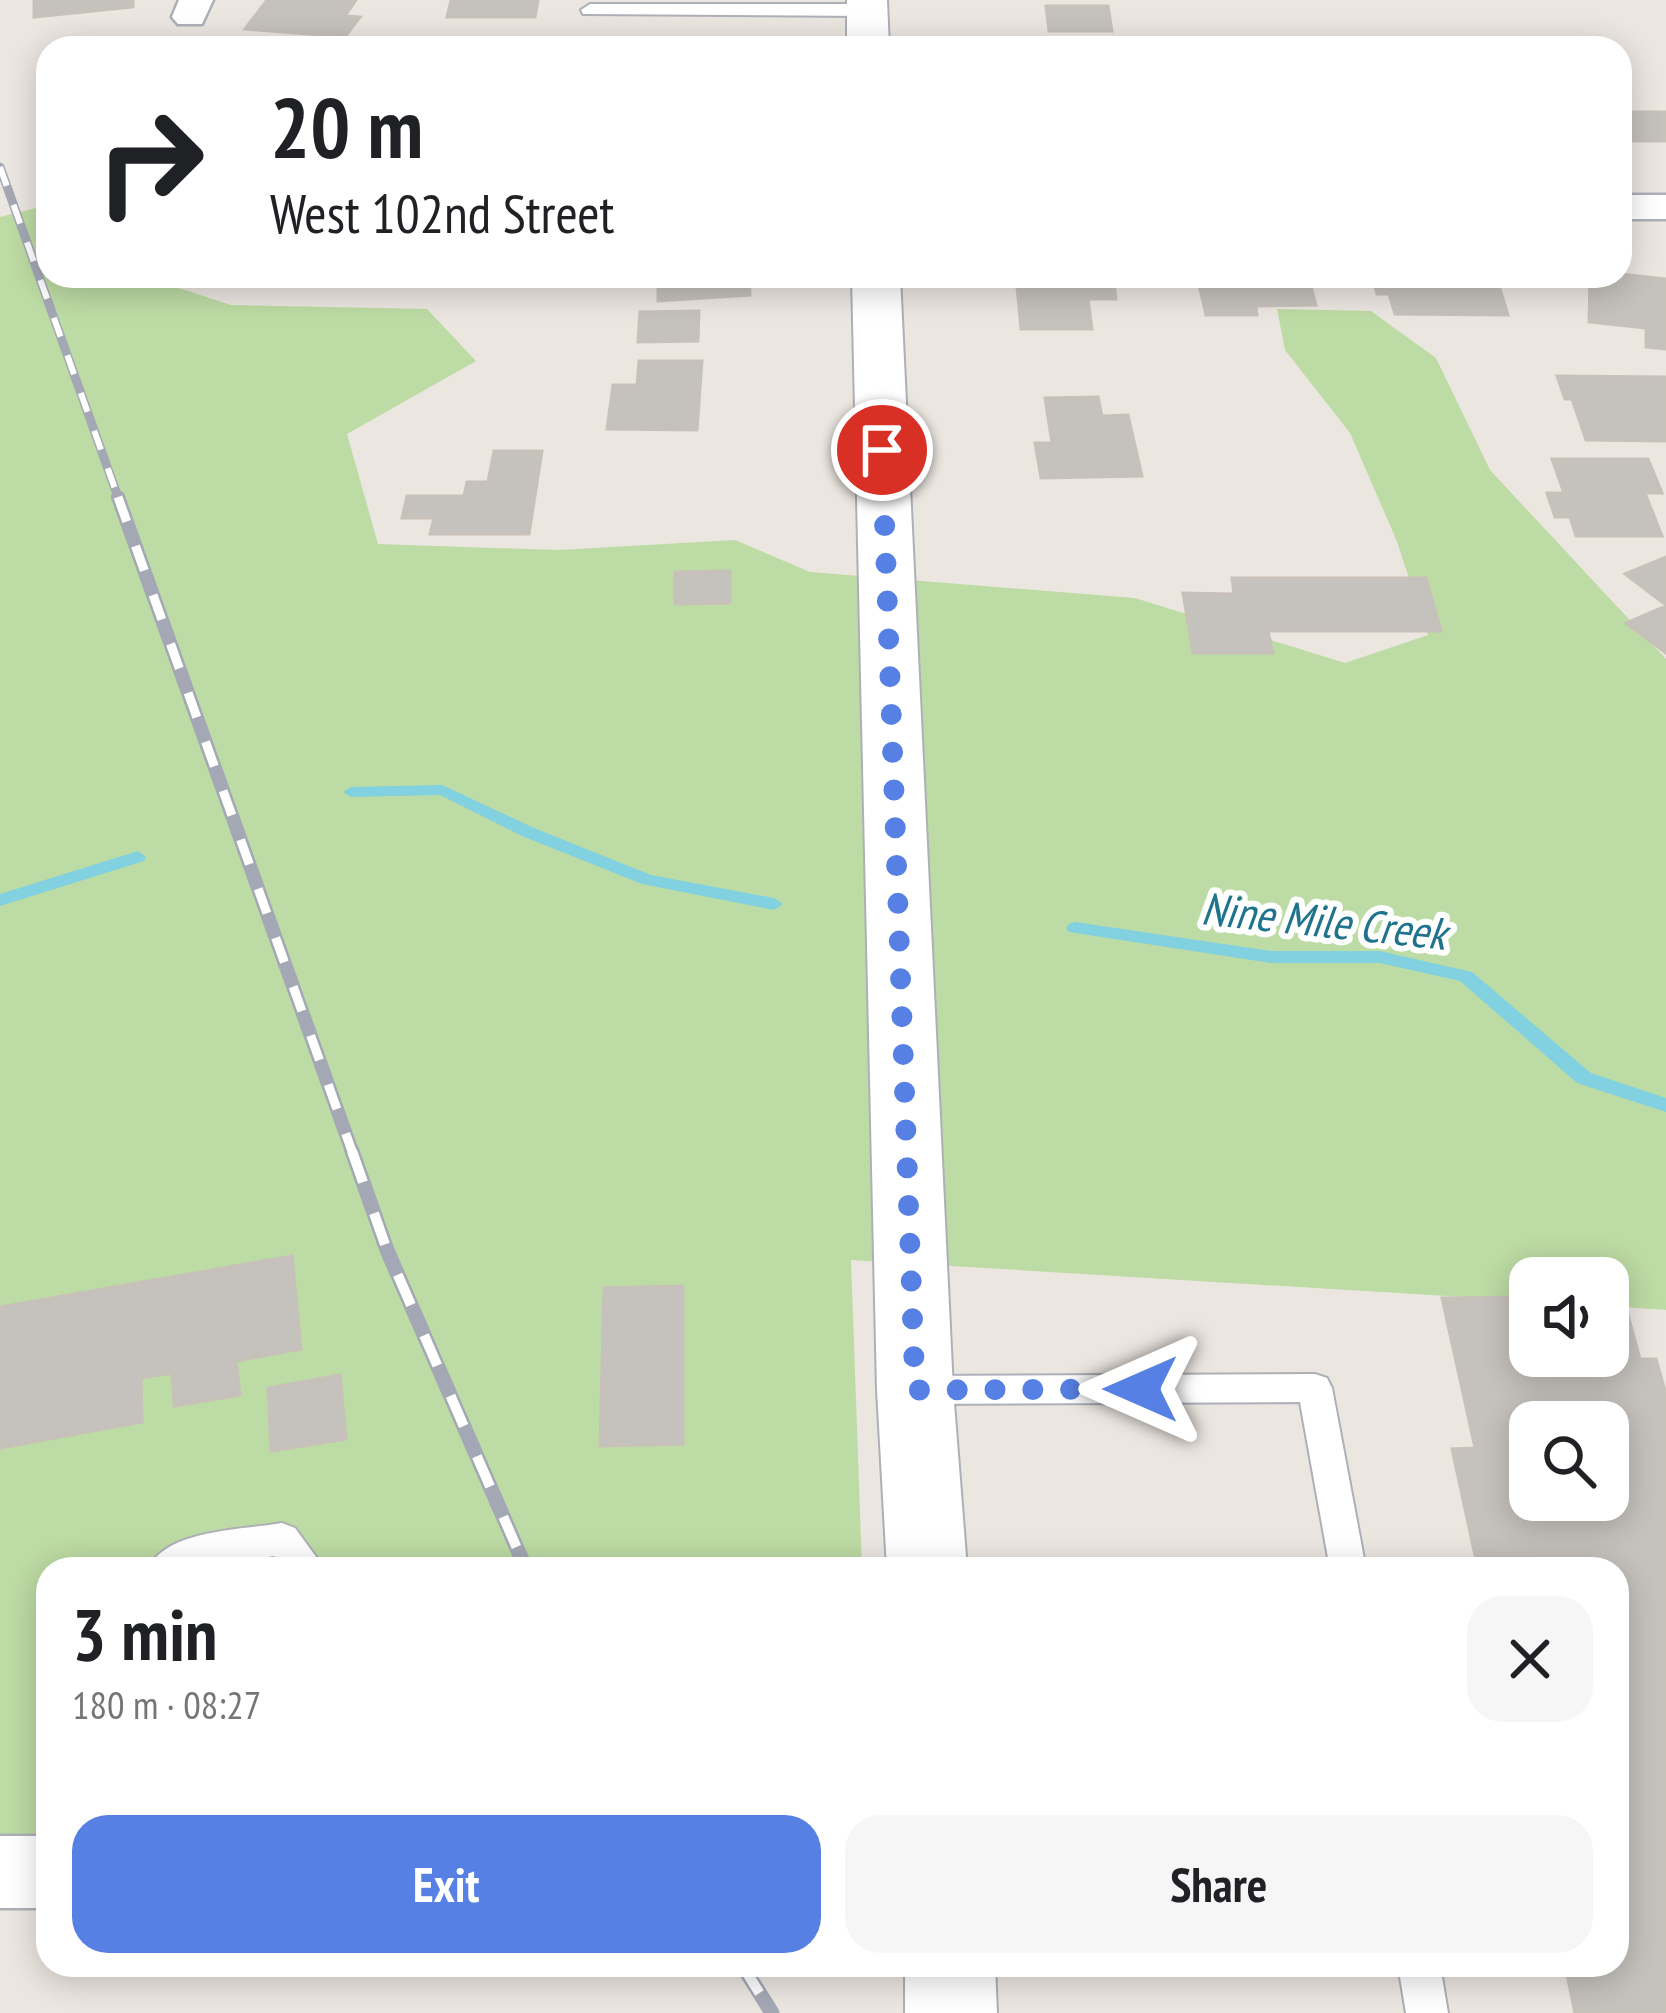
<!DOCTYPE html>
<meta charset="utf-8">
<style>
:root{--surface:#fff;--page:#f6f6f6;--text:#202124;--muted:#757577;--accent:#5680e3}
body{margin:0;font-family:"PT Sans Narrow",sans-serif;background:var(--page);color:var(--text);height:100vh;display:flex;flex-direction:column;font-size:45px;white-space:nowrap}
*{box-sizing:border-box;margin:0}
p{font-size:39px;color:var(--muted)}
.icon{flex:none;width:66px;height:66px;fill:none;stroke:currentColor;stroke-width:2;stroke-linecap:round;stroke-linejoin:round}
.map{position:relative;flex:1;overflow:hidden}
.sheet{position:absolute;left:36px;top:1557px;width:1593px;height:420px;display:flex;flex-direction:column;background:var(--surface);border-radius:36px;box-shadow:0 6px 30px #0003}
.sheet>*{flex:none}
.banner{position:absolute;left:36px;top:36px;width:1596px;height:252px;border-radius:36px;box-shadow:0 6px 30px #0003;background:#fff;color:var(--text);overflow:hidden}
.tools{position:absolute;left:1509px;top:1257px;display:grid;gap:24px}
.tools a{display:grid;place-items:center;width:120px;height:120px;border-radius:24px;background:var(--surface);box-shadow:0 6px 30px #0003;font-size:60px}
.pin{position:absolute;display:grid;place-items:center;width:102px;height:102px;color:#fff;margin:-51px;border:6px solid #fff;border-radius:50%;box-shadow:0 3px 12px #0007}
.me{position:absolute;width:132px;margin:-66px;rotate:270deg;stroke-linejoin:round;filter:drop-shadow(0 0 9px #0008)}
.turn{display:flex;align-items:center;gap:42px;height:252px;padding:0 36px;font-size:54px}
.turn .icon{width:156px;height:156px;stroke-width:2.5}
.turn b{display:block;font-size:84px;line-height:102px}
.round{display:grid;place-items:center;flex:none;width:126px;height:126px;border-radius:36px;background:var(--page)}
.summary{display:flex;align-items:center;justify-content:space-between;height:204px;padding:0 36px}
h1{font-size:72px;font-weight:700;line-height:90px}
.primary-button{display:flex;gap:24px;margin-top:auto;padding:24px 36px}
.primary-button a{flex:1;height:138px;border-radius:36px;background:var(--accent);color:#fff;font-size:48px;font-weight:700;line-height:138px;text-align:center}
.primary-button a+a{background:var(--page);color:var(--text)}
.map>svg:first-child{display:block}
.green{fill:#bddba4}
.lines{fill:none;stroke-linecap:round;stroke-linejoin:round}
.stream{fill:#81d1e0;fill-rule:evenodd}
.building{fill:#c5c1bc;stroke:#c7c1ba;stroke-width:3;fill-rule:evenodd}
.lane-casing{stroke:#adb0b7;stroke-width:4}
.street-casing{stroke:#adb0b7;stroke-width:5}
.secondary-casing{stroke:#adb0b7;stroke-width:4}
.lane{fill:#fff;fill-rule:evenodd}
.street{fill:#fff;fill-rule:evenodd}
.secondary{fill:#fff;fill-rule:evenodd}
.rail-far2-casing{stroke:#a4a8b4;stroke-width:9}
.rail-far1-casing{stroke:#a4a8b4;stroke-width:14}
.rail-casing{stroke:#a4a8b4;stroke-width:15}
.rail-far2{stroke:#fff;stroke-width:6;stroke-dasharray:20;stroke-linecap:butt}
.rail-far1{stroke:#fff;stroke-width:9;stroke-dasharray:26;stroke-linecap:butt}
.rail{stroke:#fff;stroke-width:10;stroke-dasharray:33;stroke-linecap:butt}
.route{stroke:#5680e3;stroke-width:21;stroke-dasharray:0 37.8}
.labels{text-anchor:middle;stroke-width:12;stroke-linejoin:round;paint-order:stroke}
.water-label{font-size:45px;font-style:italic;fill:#1f738d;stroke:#fff}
</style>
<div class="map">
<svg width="1666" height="2013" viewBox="0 0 1666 2013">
<rect width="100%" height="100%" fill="#ece6e1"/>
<path class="green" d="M48 205V276H142L231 305 427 309 476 361 347 434 378 544 559 550 735 540 810 572 1135 598 1345 663 1428 635 1396 539 1350 433 1285 350 1277 309 1371 311 1436 358 1490 470 1666 659V1310L1608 1306V1278H1530V1301L851 1260 862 1569H48V1892L0 1893V217Z"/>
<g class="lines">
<path class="stream" d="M442 785 534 828 651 875 774 898 783 904 774 910 642 884 522 836 440 795 351 797 343 792 351 787Z
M138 851 146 857 144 861 0 906V894Z
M1075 922 1271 951H1380L1472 972 1591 1073 1666 1098V1112L1577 1083 1460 981 1380 963H1271L1069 932 1066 928 1069 924Z"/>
</g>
<path class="building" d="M34 0H133V7L34 17Z
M267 0H356L345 16 360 17 345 37 245 29Z
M451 0H538L535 17H447Z
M1046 6H1108L1112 31H1049Z
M1620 112H1666V141H1620Z
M1620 274 1666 279V349L1646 347V328L1589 322 1590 276Z
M658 276H749L750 295 658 301Z
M1016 276H1113L1116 299H1088L1092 329H1021Z
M1197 276H1308L1316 305 1256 306 1257 315H1206Z
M1372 276H1496L1508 315 1395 314 1389 294H1377Z
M699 311 698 341 638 342 640 312Z
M639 361H702L697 430 607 429 613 385H637Z
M1557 376 1666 377V441L1586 440 1572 399H1565Z
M1098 397 1102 416 1128 415 1142 476 1041 478 1035 443H1052L1045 398Z
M494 451H542L529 534H430L434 518H402L407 496H464L467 482H488Z
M1552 459H1648L1662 493H1645L1662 536H1576L1570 517H1555L1547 493H1564Z
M1666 557V605L1625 574Z
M730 571V603L675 604V572Z
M1232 578H1426L1441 631H1268L1273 653H1193L1183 593 1234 594Z
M1666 606V653L1626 623Z
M292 1256 301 1349 236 1361 240 1395 174 1406 172 1373 141 1378 142 1422 0 1448V1307Z
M683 1286V1444L600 1446 604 1288Z
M1530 1297V1356H1608V1297H1623L1640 1359H1656L1666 1394V2013H1575L1565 1965H1617V1569H1478L1452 1449 1475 1448 1442 1298ZM1530 1422H1608V1500H1530Z
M340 1375 346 1439 271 1451 268 1388Z"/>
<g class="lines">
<defs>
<path id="lane" d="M590 4H867L876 10 867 16 583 14 581 10Z
M1315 1374 1327 1378 1332 1388 1366 1569H1330L1300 1402 915 1404 903 1400 898 1390 903 1380 915 1376Z
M282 1523 295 1528 325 1569H285L274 1556 200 1569H148C166 1529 244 1530 282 1523Z
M1398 1965H1440L1448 2013H1406Z"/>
<path id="street" d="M179 0H213L202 24H178L172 17Z
M1620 195H1666V219H1620Z
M0 1836H48V1908H0Z"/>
<path id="secondary" d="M847 0H887L889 48H847Z
M852 276H900L953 1390 967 1569H887L877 1390Z
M905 1965H995L997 2013H905Z"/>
</defs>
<use href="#lane" class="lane-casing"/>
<use href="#street" class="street-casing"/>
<use href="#secondary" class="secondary-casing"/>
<use href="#lane" class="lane"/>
<use href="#street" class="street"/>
<use href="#secondary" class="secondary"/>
<defs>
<path id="rail-far2" d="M0 167 119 500"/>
<path id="rail-far1" d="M118 497 353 1154"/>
<path id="rail" d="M352 1151 387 1250 526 1569
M742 1965 772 2013"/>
</defs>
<use href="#rail-far2" class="rail-far2-casing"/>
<use href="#rail-far1" class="rail-far1-casing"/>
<use href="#rail" class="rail-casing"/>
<use href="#rail-far2" class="rail-far2"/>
<use href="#rail-far1" class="rail-far1"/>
<use href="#rail" class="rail"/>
</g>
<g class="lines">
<path class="route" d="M882 450 915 1390 1141 1389"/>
</g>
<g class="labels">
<g class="water-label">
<text transform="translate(1324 921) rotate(6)" y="16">Nine Mile Creek</text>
</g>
</g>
</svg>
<div class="tools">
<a><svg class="icon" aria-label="sound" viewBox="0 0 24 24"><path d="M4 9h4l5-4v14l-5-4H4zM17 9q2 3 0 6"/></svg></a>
<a><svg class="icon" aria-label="search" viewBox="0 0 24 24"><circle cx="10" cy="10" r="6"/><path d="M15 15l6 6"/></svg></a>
</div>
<div class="pin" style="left:882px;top:450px;background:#d93025"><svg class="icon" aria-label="arrive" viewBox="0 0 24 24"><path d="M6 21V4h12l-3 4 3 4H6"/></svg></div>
<svg class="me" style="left:1141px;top:1389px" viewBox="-20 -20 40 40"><path d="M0-17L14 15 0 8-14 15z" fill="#5680e3" stroke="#fff" stroke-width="4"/></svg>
<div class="banner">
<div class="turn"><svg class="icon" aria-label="right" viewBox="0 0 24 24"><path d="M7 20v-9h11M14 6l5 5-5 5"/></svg><div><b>20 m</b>West 102nd Street</div></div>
</div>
<section class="sheet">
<div class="summary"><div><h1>3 min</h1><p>180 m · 08:27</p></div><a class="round"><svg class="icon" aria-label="close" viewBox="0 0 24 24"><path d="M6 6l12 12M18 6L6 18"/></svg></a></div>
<div class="primary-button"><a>Exit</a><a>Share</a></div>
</section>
</div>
